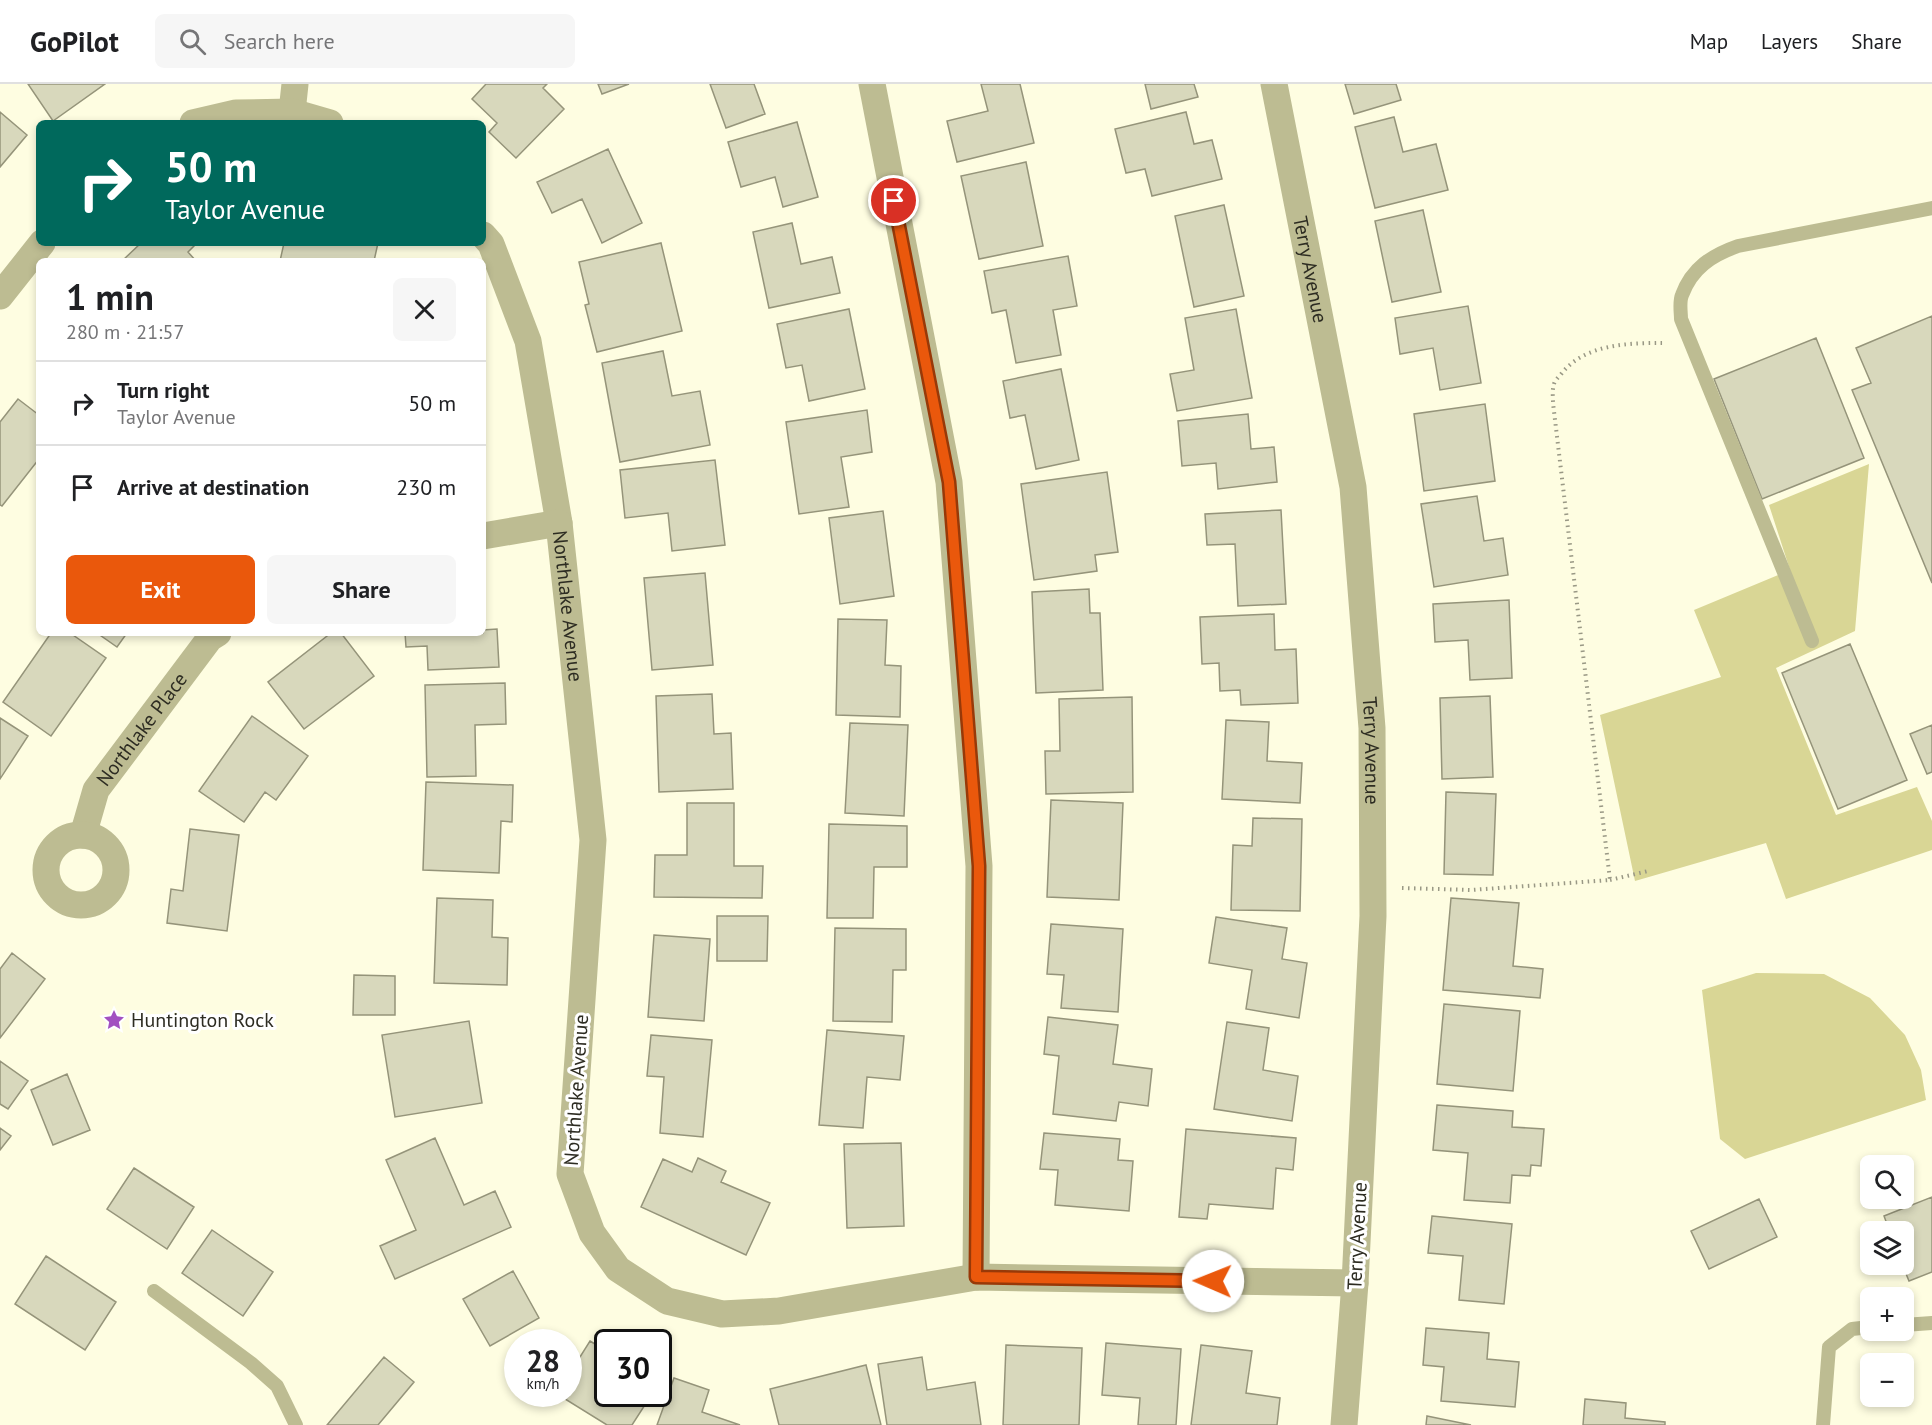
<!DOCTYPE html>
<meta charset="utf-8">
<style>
:root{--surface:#fff;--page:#f6f6f6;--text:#202124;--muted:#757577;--line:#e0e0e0;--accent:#ea580c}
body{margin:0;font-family:"PT Sans",sans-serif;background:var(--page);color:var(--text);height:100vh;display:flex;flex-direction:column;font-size:22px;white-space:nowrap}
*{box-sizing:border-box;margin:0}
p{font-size:20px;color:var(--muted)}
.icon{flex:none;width:33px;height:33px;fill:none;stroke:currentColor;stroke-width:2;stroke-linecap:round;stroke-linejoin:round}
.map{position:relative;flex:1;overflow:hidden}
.sheet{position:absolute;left:36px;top:174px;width:450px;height:378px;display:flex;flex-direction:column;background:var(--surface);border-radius:9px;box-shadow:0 3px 9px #0003}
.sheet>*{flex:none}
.top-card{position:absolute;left:36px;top:36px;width:450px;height:126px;border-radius:9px;box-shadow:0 3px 9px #0003;background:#00695c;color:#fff;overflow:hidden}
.buttons{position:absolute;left:1860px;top:1071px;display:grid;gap:12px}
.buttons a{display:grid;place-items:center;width:54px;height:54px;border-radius:9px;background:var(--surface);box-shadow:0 3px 9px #0003;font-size:30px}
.speed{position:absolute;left:504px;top:1245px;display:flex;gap:12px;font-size:30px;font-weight:700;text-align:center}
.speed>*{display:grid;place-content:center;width:78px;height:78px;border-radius:50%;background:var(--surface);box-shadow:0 3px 9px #0003;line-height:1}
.speed small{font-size:15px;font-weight:400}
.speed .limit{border:3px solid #111;border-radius:9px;background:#fff;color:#111}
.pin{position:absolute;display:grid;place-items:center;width:51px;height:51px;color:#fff;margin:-26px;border:3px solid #fff;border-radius:50%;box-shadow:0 2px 6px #0007}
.me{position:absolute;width:66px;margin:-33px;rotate:271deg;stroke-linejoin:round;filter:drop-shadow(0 0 4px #0008)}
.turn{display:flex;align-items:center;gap:21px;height:126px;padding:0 30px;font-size:27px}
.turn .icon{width:78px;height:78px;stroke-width:2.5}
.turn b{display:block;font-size:42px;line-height:51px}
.round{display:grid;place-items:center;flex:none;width:63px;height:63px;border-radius:9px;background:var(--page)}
.summary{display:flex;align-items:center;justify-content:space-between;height:102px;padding:0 30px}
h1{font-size:36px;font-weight:600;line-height:45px}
.action{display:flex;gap:12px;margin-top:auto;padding:12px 30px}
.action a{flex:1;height:69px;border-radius:9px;background:var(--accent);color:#fff;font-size:24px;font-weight:600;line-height:69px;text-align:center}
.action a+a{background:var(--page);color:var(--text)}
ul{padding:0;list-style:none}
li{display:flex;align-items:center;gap:18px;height:84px;padding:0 30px;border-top:2px solid var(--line)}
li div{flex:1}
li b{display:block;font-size:22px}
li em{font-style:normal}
header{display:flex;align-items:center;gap:36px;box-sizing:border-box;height:84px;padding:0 30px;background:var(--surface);border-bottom:2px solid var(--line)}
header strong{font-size:28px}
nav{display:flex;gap:33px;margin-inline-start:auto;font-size:21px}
.search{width:420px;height:54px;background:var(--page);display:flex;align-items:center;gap:15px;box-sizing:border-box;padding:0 21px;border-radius:9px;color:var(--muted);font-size:22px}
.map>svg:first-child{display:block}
.green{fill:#d9d695}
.building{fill:#d8d8bc;stroke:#95947a;stroke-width:1.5}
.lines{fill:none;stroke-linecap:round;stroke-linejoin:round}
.path{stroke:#999885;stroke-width:4;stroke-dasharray:1.5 4.5;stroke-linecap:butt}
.service{stroke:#bdbc92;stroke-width:14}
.minor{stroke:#bdbc92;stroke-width:27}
.route-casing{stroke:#983908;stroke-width:15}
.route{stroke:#ea580c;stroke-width:10}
.labels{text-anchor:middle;stroke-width:6;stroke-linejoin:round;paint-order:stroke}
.street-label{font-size:20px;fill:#2d2c22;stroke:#fff}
.poi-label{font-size:20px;fill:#2d2c22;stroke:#fff;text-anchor:start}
</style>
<header>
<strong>GoPilot</strong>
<div class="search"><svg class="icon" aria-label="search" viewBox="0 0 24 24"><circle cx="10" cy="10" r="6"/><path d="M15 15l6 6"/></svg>Search here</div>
<nav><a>Map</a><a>Layers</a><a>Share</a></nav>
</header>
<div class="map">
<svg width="1932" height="1341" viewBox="0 0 1932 1341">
<rect width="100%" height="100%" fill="#fefde1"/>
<path class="green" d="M1869 380 1855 547 1776 584 1836 731 1917 703 1932 737V766L1786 815 1766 759 1635 797 1600 631 1721 593 1694 526 1790 486 1769 421Z
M1756 889 1824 890 1870 914 1905 951 1921 986 1926 1016 1745 1075 1720 1055 1702 906Z"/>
<path class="building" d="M28 0H105L53 37Z
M486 0H547L543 4 564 25 516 74 489 48 497 39 472 15Z
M598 0H629L602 10Z
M710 0H754L765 30 726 44Z
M981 0H1020L1034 59 957 78 947 37 988 27Z
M1145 0H1194L1198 13 1151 25Z
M1345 0H1396L1401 16 1354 30Z
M0 28 27 51 0 83Z
M1186 28 1194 60 1212 56 1222 95 1152 112 1145 85 1126 89 1115 45Z
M1394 33 1403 68 1436 60 1448 106 1375 124 1355 43Z
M797 38 818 113 783 123 775 93 741 103 728 58Z
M608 65 642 139 602 159 582 115 552 129 537 98Z
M1026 78 1043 162 979 175 961 92Z
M1224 121 1244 212 1194 223 1175 132Z
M1423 126 1441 208 1392 218 1375 137Z
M792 139 801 180 832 173 840 209 769 224 753 148Z
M141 159H197L188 168 196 177H122Z
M284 159H378L374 177H280Z
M661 159 682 247 597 268 585 221 589 220 579 178Z
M1068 172 1077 222 1053 226 1061 271 1016 279 1006 226 992 229 984 187Z
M1468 222 1481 299 1440 306 1433 264 1400 270 1395 234Z
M849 225 865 305 809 317 802 281 786 284 777 240Z
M1236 225 1252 314 1177 327 1170 290 1194 286 1185 234Z
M1932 232V499L1852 306 1871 299 1856 264Z
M1816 254 1864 374 1762 415 1714 295Z
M663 267 672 312 700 307 710 361 620 378 602 279Z
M1061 285 1079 376 1036 385 1025 331 1010 334 1003 297Z
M18 315 39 331V375L2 422 0 421V338Z
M1485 320 1495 397 1424 407 1414 330Z
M867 326 872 368 841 373 849 423 799 430 786 338Z
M1248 330 1251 365 1274 363 1277 398 1218 405 1216 379 1182 382 1178 337Z
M715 376 725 461 672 467 668 429 625 434 620 386Z
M1107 388 1118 468 1095 471 1097 487 1034 496 1021 400Z
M1477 412 1484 457 1503 454 1508 491 1434 503 1421 420Z
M1281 426 1286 520 1238 522 1235 460 1207 461 1205 430Z
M883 427 894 512 840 520 829 434Z
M705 489 713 581 652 586 644 494Z
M1089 505 1090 529H1100L1103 606 1036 609 1032 508Z
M1509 516 1512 594 1470 596 1468 556 1435 558 1433 520Z
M1274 530 1275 566 1296 565 1298 619 1241 621 1240 606 1220 607 1219 579 1202 580 1200 533Z
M838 535 887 536 885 581 901 582 900 633 836 631Z
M497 545 499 583 428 586 427 562 406 563 405 549H483V546Z
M51 549H70L106 574 51 652 3 618Z
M97 549H127L117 563Z
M331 549H341L374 592 304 645 268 598Z
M1850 560 1907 696 1838 725 1782 589Z
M505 599 506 640 475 641 476 692 427 693 425 601Z
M712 610 714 650 731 649 733 705 659 708 656 612Z
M1490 612 1493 693 1442 695 1440 614Z
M1132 613 1133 708 1046 710 1045 667H1060L1059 615Z
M252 632 308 672 276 716 265 708 244 738 199 707Z
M0 634 28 652 0 695Z
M1226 636 1269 638 1267 677 1302 679 1300 719 1222 715Z
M850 639 908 641 904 732 845 729Z
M1932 641V688L1927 690 1910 650Z
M426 698 513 701 512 738 501 737 499 789 423 786Z
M1446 708 1496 710 1493 791 1444 790Z
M1051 716 1123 719 1119 816 1047 813Z
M687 719H734V782H763L762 814 654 813 655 771H687Z
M1253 734 1302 735 1300 827 1231 826 1233 761 1252 762Z
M829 740 907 742V783H874L873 834H827Z
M190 745 239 751 227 847 167 839 171 805 183 807Z
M437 814 493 816 492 853 508 854 507 901 434 899Z
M1451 814 1519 819 1513 882 1543 885 1540 914 1443 906Z
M717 832H768L767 877H717Z
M1216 833 1287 844 1282 875 1307 879 1299 934 1246 925 1252 886 1209 879Z
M1051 840 1123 845 1118 928 1061 924 1064 891 1047 890Z
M835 844 906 845V886H893L892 938 833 937Z
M654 851 710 855 704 937 648 933Z
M12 869 45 895 0 954V885Z
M354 891 395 892V931H353Z
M1444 920 1520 927 1513 1007 1437 1000Z
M1048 933 1118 941 1113 980 1152 985 1148 1022 1119 1018 1116 1037 1053 1030 1059 972 1044 970Z
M469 937 482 1019 395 1033 382 951Z
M1227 938 1269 944 1263 986 1298 992 1292 1037 1214 1025Z
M827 946 904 952 900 996 867 993 863 1044 819 1041Z
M651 951 712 956 703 1053 660 1049 664 993 647 992Z
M0 977 28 997 8 1025 0 1020Z
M67 990 90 1046 53 1061 31 1006Z
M1437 1021 1513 1027 1512 1043 1544 1045 1541 1082 1531 1081 1530 1092 1512 1091 1510 1119 1464 1116 1468 1069 1433 1066Z
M0 1044 11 1052 0 1066Z
M1186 1045 1296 1054 1293 1086 1276 1084 1273 1125 1209 1120 1207 1135 1179 1133Z
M1044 1049 1120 1055 1118 1076 1133 1077 1129 1127 1055 1121 1058 1086 1040 1085Z
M435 1054 464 1121 495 1107 511 1143 395 1195 380 1162 416 1146 386 1076Z
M901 1059 904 1142 847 1144 844 1060Z
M698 1074 726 1087 721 1098 770 1119 746 1171 641 1123 663 1075 692 1088Z
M134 1084 194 1123 167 1165 107 1125Z
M1932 1113V1188L1909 1197 1902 1180 1904 1148H1890L1884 1132Z
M1759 1115 1777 1153 1709 1185 1691 1147Z
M1432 1132 1512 1140 1504 1220 1459 1216 1463 1172 1428 1169Z
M212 1146 273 1188 243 1232 182 1189Z
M46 1172 116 1218 85 1266 15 1220Z
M513 1187 539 1234 490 1262 463 1215Z
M1426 1244 1489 1249 1487 1275 1519 1278 1515 1323 1441 1317 1444 1283 1423 1281Z
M590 1257 608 1268V1310H652L632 1341H607L557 1310H568V1292Z
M1106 1259 1181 1265 1176 1341H1138L1140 1314 1102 1311Z
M1006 1261 1082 1264 1079 1341H1003Z
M1201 1261 1252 1267 1246 1309 1280 1314 1277 1341H1191Z
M384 1273 414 1298 378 1341H327Z
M922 1273 927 1306 975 1298 981 1341H887L878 1280Z
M866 1281 881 1341H779L770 1305Z
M674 1294 709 1306 702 1328 740 1341H657Z
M1585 1315 1626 1319 1625 1334 1665 1338V1341H1583Z
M1427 1332 1471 1341H1426Z"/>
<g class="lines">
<path class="path" d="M1610 796 1648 787
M1402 804 1471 806 1610 796 1553 319C1553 313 1552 306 1554 300 1555 296 1559 293 1562 289 1586 259 1631 259 1666 259"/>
<path class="service" d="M1812 557 1681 235C1681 228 1679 218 1682 211 1692 184 1712 171 1738 162L1932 124
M154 1207 251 1279 277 1302 296 1341
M1904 1241 1932 1239
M1823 1341 1829 1263 1852 1245 1870 1243"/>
<g class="minor">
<path d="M872 0 949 398 979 782 976 1193"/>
<path id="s1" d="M1274 0 1353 403 1372 644 1373 832 1355 1199 1344 1341"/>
<path d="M292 28 295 0"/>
<path d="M193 39 236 29 292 28 330 39"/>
<path id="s2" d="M483 151 491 160 528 257 559 439 593 756 570 1090 592 1149 618 1185 667 1217 722 1230 779 1227 976 1193 1355 1199"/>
<path d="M0 212 42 159"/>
<path d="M483 452 559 439"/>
<path id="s3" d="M83 751 96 706 210 554 218 549"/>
<circle cx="81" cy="786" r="35"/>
</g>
</g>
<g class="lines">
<defs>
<path id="route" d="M894 117 949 398 979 782 976 1193 1213 1197"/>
</defs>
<use href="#route" class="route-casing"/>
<use href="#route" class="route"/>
</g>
<defs>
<symbol id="sight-bare" viewBox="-9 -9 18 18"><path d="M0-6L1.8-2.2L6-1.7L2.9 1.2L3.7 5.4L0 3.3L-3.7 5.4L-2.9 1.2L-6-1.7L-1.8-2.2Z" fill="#a250c0" stroke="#fff" stroke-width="2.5" paint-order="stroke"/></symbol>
</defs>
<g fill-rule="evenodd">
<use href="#sight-bare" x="99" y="921" width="30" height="30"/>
</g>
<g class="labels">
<g class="street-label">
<text dy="7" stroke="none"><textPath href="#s1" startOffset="189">Terry Avenue</textPath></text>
<text dy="7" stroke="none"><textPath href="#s2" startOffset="384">Northlake Avenue</textPath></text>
<text dy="7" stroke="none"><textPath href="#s3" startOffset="123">Northlake Place</textPath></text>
<text dy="7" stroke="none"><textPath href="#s1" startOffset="675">Terry Avenue</textPath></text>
<text transform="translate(576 1006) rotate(-86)" y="7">Northlake Avenue</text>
<text transform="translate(1357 1152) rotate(-87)" y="7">Terry Avenue</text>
</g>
<g class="poi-label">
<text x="131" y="943">Huntington Rock</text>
</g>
</g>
</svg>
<div class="buttons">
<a><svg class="icon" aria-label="search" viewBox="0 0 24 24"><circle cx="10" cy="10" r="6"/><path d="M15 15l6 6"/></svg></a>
<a><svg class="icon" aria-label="layers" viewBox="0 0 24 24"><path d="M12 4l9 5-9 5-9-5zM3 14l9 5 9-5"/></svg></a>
<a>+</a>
<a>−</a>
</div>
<div class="speed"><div>28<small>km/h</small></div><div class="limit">30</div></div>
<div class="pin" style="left:894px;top:117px;background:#d93025"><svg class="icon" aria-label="arrive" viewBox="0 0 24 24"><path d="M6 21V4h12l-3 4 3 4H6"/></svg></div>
<svg class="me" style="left:1213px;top:1197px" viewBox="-20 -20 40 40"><circle r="19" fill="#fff"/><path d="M0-13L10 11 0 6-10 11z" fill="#ea580c"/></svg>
<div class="top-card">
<div class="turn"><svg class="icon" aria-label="right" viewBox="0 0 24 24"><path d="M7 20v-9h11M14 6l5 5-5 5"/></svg><div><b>50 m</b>Taylor Avenue</div></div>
</div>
<section class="sheet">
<div class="summary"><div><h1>1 min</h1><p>280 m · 21:57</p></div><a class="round"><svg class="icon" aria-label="close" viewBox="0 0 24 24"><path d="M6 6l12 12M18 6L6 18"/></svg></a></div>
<ul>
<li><svg class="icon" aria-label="right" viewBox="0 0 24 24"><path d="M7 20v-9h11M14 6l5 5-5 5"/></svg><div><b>Turn right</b><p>Taylor Avenue</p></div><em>50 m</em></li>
<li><svg class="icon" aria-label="arrive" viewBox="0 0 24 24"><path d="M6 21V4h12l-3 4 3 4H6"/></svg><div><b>Arrive at destination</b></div><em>230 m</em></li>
</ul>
<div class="action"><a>Exit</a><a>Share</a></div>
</section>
</div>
